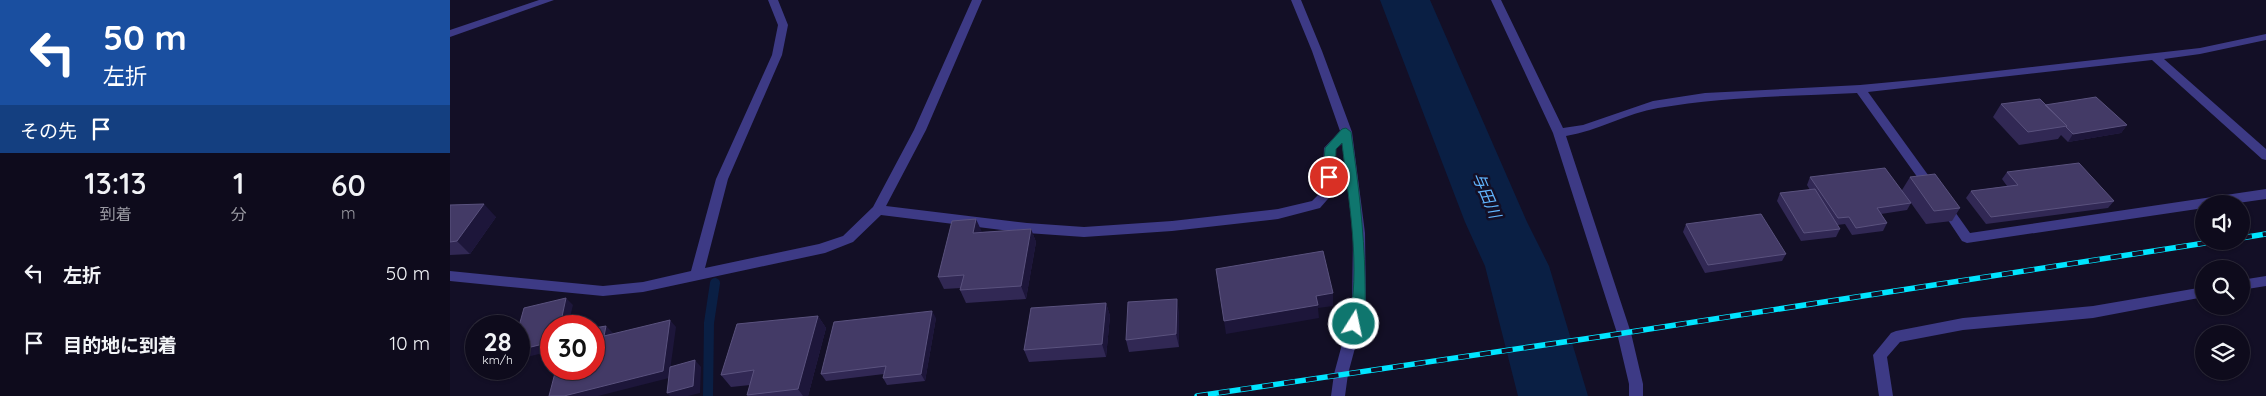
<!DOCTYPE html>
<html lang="ja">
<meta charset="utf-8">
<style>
:root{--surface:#0e0b1c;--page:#171425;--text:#f1f3f6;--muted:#9b9ba3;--line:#2e2b3b}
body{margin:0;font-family:Quicksand,"Noto Sans JP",sans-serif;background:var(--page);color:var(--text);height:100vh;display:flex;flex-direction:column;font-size:19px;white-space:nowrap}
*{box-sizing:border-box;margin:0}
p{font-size:16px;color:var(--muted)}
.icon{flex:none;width:28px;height:28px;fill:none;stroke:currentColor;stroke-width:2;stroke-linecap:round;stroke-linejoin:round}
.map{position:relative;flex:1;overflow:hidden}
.panel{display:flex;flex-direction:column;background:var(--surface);width:450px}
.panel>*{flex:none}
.banner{background:#1a4fa0;color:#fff;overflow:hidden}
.tools{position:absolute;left:1745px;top:195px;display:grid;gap:10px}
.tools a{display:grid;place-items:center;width:55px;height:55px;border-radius:50%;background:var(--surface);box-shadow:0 1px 4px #0004,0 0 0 1px var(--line);font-size:25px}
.speed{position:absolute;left:15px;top:315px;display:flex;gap:10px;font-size:25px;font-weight:700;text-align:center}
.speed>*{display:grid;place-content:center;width:65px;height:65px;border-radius:50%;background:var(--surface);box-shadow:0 1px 4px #0004,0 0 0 1px var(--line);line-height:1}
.speed small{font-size:12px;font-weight:400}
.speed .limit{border:8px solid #d22;background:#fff;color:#111}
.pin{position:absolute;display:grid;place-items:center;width:42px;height:42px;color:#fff;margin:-21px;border:2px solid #fff;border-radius:50%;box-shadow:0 1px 5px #0007}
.me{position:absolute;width:55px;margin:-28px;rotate:10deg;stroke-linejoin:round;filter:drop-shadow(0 0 4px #0008)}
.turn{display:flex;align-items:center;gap:18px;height:105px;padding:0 20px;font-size:22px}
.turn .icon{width:65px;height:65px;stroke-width:2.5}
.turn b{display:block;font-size:35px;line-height:42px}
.then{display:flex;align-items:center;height:48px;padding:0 20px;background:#0003;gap:10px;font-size:19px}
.eta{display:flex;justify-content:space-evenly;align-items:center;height:85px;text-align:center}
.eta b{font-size:30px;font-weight:600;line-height:35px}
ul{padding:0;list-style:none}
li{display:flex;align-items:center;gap:15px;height:70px;padding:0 20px}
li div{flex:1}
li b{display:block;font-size:19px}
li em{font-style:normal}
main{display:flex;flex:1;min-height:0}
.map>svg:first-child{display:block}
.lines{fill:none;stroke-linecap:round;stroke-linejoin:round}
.stream{stroke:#0a1f44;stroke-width:10}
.river{fill:#0a1f44;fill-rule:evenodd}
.minor{fill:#3d3a85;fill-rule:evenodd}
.rail-casing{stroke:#00e5ff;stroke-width:5.5}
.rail{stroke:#130f26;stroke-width:4;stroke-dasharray:11;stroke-linecap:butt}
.wall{fill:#312854}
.shaded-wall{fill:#1d163a}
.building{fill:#433a66;stroke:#5a527e}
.route{fill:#0f766e;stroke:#0a4d48}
.labels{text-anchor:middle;stroke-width:5;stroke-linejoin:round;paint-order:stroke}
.water-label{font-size:16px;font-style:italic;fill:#62b6ff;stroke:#130f26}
</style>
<main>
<section class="panel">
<div class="banner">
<div class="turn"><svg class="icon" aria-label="left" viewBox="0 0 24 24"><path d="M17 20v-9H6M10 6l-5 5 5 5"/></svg><div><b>50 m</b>左折</div></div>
<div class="then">その先<svg class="icon" aria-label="arrive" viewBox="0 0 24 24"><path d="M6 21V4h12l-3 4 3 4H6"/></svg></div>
</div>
<div class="eta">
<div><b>13:13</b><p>到着</p></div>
<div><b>1</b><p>分</p></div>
<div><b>60</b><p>m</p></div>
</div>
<ul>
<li><svg class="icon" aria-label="left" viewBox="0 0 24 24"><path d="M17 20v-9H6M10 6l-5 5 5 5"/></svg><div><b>左折</b></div><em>50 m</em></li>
<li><svg class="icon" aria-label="arrive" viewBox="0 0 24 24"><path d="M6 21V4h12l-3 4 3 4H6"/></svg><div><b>目的地に到着</b></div><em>10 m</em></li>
</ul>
</section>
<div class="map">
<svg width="1816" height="396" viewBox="0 0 1816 396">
<rect width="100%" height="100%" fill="#130f26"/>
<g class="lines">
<path class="stream" d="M258 396 259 323 265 283"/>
<path class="river" d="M930 0H980L1077 222 1099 266 1138 396H1068L1035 266 1015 222Z"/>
<path class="minor" d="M89 0H104L0 37V30Z
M318 0H328L338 25 332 55 278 179 255 268 369 244 393 236 423 207 464 130 522 0H532L476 130 436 206 577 223 634 227 722 221 828 209 862 201 872 191 874 148 890 131 862 51 841 0H851L872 51 902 132 915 233 916 307 898 374 895 396H881L884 374 902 307 903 233 892 144 886 149 884 192 870 208 828 219 722 231 634 237 577 233 431 215 403 242 375 253 193 292 153 296 0 281V271L153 286 193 282 241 271 266 179 322 55 328 25Z
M1041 0H1051L1113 128 1133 125 1203 101 1255 93 1410 85 1485 78 1750 48 1816 34V40L1750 54 1714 59 1816 149V160L1812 159 1702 60 1418 92 1486 186 1488 189 1482 193 1478 192 1407 93C1340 96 1273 97 1208 108 1177 113 1148 131 1116 136L1181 333 1193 384V396H1179V384L1167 333 1103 133Z
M1816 189V199L1781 204H1754V208L1517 243 1512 241 1488 205 1494 200 1498 202 1520 233Z
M1816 276V286L1791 290V280Z
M1754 287V297L1643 318 1513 330 1450 342 1437 357 1443 396H1429L1423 355 1441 333 1446 331 1513 318 1643 306Z"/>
<defs>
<path id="rail" d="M1791 238 1816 234
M747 396 1148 337 1768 241"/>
</defs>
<use href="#rail" class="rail-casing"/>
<use href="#rail" class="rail"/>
</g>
<path class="wall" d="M1551 104 1595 105 1677 125 1671 133 1618 142 1611 135 1608 139 1569 145 1543 117Z
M1557 172 1664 201 1658 208 1536 224 1516 198 1521 191 1557 186 1552 179Z
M1360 177 1452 190 1460 177 1510 208 1502 221 1476 224 1461 203 1457 210 1431 214 1437 223 1433 231 1402 235 1395 224 1387 225 1390 229 1386 237 1351 241 1327 201 1330 193 1360 190 1357 185Z
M0 205 46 217 20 254 0 255Z
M1236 224 1336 254 1332 261 1255 273 1233 232Z
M581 229 586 242 576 299 516 303 510 290 511 288 494 289 488 277 531 232Z
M656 303 660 316 656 357 579 362 574 350Z
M729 312V347L679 352 676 340Z
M368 316 376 328 358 396H298L297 395 300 385 281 387 271 375Z
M486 318 475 381 437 385 433 378 434 374 376 381 371 374Z"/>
<path class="shaded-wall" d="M1677 125 1671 133 1618 142 1623 134Z
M34 204 46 217 20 254 7 241Z
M526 219 532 232 523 233Z
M581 229 586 242 576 299 571 286Z
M883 293V306L868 308 869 318 776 334 774 321 866 296Z
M116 298 123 305 118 326H110Z
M727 299 729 312V347L726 334Z
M656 303 660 316 656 357 652 344Z
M482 311 486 318 475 381 471 374Z
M368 316 376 328 358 396H353L348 389Z
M220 320 226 327 219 378 148 396H114Z
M156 326 163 333 160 343 154 336Z
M101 342V351L69 359V350Z
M245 360 251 367 250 393 238 396H220L217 393Z"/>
<path class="building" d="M1646 97 1677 125 1623 134 1616 127 1617 126 1595 105Z
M1590 99 1617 126 1578 132 1551 104Z
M1629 163 1664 201 1541 217 1521 191 1568 185 1557 172Z
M1435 168 1461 203 1427 208 1437 223 1406 228 1399 217 1388 218 1360 177Z
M1485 174 1510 208 1484 211 1460 177Z
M1365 189 1390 229 1354 233 1330 193Z
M34 204 7 241 0 242V205Z
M1311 214 1336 254 1258 265 1236 224Z
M526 219 523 233 581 229 571 286 510 290 514 275 488 277 502 221Z
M873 251 883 293 866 296 868 305 774 321 766 269Z
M116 298 110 326H101V342L69 350V326L74 308Z
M727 299 726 334 676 340 678 302Z
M656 303 652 344 574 350 581 308Z
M482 311 471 374 433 378 436 366 371 374 384 322Z
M368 316 348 389 297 395 304 370 271 375 287 324Z
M220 320 213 371 114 396H99L106 369H144V328L156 326 154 336Z
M245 360 243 386 217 393 220 367Z"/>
<path class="route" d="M896 128 901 132C908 181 914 229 915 278 915 295 917 312 909 328H900L898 324C912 272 898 197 892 143L886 149 885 177 879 181 873 177 875 148 892 129Z"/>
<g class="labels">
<g class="water-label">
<text transform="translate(1037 195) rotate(67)" y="6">与田川</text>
</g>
</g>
</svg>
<div class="tools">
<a><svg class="icon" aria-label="sound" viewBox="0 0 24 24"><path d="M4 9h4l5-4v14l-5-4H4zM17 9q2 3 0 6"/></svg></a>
<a><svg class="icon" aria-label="search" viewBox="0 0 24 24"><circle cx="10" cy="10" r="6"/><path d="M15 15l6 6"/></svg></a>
<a><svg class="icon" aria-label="layers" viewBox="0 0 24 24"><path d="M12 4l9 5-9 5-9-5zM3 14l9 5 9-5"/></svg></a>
</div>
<div class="speed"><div>28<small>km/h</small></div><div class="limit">30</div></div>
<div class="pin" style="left:879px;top:177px;background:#d93025"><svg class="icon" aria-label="arrive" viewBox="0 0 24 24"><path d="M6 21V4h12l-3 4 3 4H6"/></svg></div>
<svg class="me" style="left:904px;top:324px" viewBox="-20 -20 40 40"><circle r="17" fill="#0f766e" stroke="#fff" stroke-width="3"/><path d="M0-11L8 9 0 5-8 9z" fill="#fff"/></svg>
</div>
</main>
